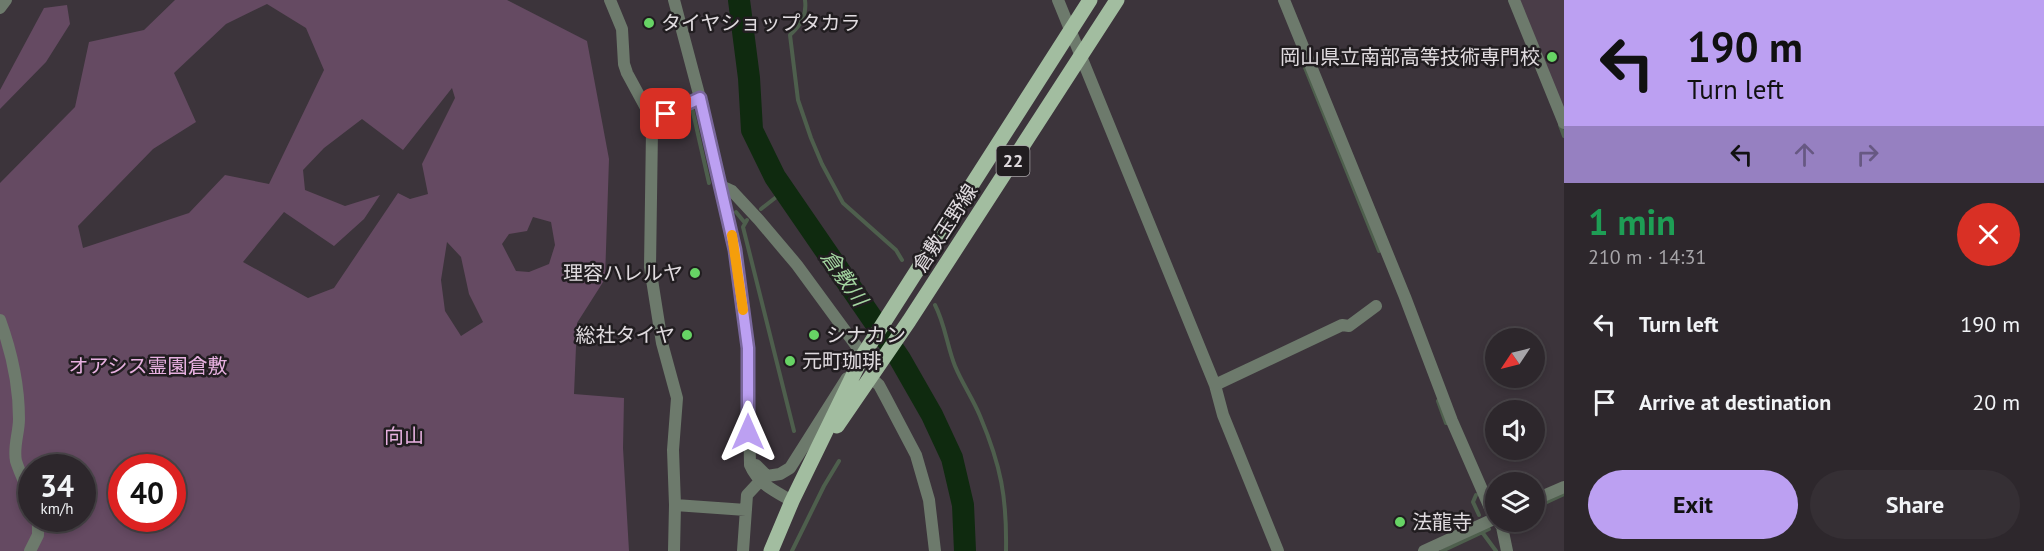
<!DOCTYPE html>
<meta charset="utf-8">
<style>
:root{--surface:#2d272c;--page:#352f34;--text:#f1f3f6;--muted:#a7a5a9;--line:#484448;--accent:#bca0f2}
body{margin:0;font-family:"PT Sans","Noto Sans JP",sans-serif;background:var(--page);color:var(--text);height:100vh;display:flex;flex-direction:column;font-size:22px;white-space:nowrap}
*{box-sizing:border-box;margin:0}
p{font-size:20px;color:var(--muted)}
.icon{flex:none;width:33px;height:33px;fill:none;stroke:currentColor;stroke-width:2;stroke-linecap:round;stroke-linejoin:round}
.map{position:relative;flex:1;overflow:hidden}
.side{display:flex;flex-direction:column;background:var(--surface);width:480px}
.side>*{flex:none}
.top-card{background:#bca0f2;color:#111;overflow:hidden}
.needle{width:39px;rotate:235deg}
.controls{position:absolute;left:1485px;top:328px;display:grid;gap:12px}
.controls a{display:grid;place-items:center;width:60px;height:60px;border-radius:50%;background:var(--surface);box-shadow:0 3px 9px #0003,0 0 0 2px var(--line);font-size:30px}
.speed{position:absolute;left:18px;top:454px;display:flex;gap:12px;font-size:30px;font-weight:700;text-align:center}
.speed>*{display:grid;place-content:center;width:78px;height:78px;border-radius:50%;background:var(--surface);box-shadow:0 3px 9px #0003,0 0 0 2px var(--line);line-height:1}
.speed small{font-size:15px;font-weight:400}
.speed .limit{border:9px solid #d22;background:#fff;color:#111}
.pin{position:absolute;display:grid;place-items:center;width:51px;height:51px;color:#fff;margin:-26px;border-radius:12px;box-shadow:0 3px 9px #0006}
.me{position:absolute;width:66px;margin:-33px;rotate:0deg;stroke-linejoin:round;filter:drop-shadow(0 0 4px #0008)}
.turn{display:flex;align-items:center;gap:21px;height:126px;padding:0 24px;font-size:27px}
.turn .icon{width:78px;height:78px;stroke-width:2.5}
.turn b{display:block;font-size:42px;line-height:51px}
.lanes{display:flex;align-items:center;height:57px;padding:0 24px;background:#0003;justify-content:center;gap:30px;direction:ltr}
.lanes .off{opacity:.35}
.round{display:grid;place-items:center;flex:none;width:63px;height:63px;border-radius:32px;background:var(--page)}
.headline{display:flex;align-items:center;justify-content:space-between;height:102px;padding:0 24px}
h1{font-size:36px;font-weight:800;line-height:45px;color:#1e9e55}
.cta{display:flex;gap:12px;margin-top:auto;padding:12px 24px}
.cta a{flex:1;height:69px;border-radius:36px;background:var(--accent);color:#111;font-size:24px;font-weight:800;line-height:69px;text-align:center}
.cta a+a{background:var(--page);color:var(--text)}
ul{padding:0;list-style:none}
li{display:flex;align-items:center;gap:18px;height:78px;padding:0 24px}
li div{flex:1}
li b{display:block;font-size:22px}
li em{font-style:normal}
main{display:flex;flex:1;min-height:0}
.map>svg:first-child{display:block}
.built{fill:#4a3d48}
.green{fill:#654a62;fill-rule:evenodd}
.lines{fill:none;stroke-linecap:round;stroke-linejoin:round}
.stream{stroke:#4e5f4d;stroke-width:4}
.river{stroke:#0f2a0f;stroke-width:22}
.minor{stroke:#6d7a6c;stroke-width:12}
.tertiary{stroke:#6d7a6c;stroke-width:12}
.primary{stroke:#a2bda0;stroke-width:15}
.route-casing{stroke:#7a689d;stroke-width:15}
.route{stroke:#bca0f2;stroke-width:10}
.slow{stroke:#f59e0b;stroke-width:10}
.poi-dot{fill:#67d465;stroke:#211d20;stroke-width:2}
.labels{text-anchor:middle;stroke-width:5;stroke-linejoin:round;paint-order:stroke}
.shield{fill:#211d20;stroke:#a7a2a6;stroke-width:1.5}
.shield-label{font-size:18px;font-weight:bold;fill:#e0dbdf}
.poi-label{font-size:20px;fill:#e0dbdf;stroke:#211d20;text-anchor:start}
.street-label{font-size:20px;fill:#e0dbdf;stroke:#211d20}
.park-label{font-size:20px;fill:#e8b1e1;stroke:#211d20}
.water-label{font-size:21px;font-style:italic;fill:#a3d5a0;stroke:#211d20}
</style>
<main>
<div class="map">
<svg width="1564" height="551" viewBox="0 0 1564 551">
<rect width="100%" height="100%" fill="#3c343b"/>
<path class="built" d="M1517 0H1564V114Z"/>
<path class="green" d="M175 0H507L587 41 609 159 605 279 577 323 574 394 624 398 623 448 629 551H0V183L75 107 89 42 144 30ZM267 4 306 28 324 70 269 184 225 175 189 213 83 248 78 226 153 149 196 122 174 73 226 24ZM452 88 455 98 422 164 428 194 410 199 398 193 334 288 308 298 243 262 284 212 334 246 364 219 380 195 345 206 305 190 303 170 324 148 362 119 403 150ZM533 217 551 222 555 245 549 264 529 272 516 271 502 244 509 234 527 231ZM447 242 461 257 469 294 483 322 461 336 445 311 441 280ZM32 468H82V519H32ZM122 468H172V519H122Z
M67 5 70 24 46 62 0 109V90L44 8Z"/>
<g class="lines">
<path class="stream" d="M805 0C807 15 801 25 790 35L798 100 811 138 822 164 843 203 896 250 902 260
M1304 65 1379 251
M692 108 709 183
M1560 125 1564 136
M761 209 784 191
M736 212 745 223
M747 220 743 227 794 431
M935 305C945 324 947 346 955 366 962 383 973 399 980 416 1001 466 1007 497 1006 551
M1438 401 1446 423
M1476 495 1473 502 1479 515
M1534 508 1564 494
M1482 532 1496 551
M792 551 824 486 839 461
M1442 551 1489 529"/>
<path class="river" d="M739 0 749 78 752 130 775 177 900 359 932 415 952 458 963 505 965 551"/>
<path class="minor" d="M610 0 622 29 624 64 627 73 653 121
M1058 0 1215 385 1223 415 1278 551
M1284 0 1405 297 1452 421 1490 508 1496 516
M1514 0 1564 123
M721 186 732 191 759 220 797 265 863 355
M0 320C12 353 19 384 19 419 19 433 13 447 16 461 20 474 27 487 32 500
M870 377 879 385 886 398 916 455 929 500 935 551
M1215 385 1342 325 1349 326 1376 306
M1534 500 1564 487
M675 505 746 510
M1499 522 1502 527 1507 551
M30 551 38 535V519
M674 551 675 505 673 450 677 398 662 343 650 267 652 130 653 121 700 98
M743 551 747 495 760 481
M1424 551 1496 518"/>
<path class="tertiary" d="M674 0 700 98 735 250 748 348 750 465C758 484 775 491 792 501
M0 8 6 0
M756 465 767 476 780 474 790 468 847 378"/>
<path class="primary" d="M837 426 909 321 1117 0
M771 551 792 501 863 355 1090 0"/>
</g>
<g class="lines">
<defs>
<path id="route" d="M666 114 700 98 735 250 748 348V432"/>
</defs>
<use href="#route" class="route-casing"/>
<use href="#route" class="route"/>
<path class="slow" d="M732 235 743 310"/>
</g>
<g class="poi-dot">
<circle cx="649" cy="23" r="6"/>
<circle cx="1552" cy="57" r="6"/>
<circle cx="695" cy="273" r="6"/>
<circle cx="687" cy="335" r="6"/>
<circle cx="814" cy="335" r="6"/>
<circle cx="790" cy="361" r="6"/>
<circle cx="1400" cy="522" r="6"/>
</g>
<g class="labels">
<rect class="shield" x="996.5" y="146" width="33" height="30" rx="4.5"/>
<g class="shield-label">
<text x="1013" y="167">22</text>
</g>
<g class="poi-label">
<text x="661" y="30">タイヤショップタカラ</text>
<text x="1540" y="64" text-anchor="end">岡山県立南部高等技術専門校</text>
<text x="683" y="280" text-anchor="end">理容ハレルヤ</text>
<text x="675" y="342" text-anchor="end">総社タイヤ</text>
<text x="826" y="342">シナカン</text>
<text x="802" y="368">元町珈琲</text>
<text x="1412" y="529">法龍寺</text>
</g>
<g class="street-label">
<text transform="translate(945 228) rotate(-57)" y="7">倉敷玉野線</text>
</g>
<g class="park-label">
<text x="148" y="373">オアシス霊園倉敷</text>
<text x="404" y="443">向山</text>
</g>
<g class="water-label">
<text transform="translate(844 278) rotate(55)" y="7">倉敷川</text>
</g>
</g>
</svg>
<div class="controls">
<a><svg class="needle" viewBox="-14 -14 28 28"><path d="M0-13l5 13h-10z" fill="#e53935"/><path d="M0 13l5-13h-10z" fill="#a7a5a9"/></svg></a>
<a><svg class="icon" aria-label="sound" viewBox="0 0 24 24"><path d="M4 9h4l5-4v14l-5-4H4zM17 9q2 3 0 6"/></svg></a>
<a><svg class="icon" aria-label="layers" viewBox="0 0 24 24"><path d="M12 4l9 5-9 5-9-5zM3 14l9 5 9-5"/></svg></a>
</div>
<div class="speed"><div>34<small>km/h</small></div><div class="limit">40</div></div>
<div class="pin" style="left:666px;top:114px;background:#d93025"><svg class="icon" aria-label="arrive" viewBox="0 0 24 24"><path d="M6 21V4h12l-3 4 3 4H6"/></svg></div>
<svg class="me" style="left:748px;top:432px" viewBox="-20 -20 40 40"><path d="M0-17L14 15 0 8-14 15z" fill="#bca0f2" stroke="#fff" stroke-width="4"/></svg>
</div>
<section class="side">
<div class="top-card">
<div class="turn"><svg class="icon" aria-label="left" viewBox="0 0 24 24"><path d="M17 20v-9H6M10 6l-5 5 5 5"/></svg><div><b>190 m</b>Turn left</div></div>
<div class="lanes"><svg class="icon" aria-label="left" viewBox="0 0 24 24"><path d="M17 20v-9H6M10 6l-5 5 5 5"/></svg><svg class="icon off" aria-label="ahead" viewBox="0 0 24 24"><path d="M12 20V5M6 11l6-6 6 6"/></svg><svg class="icon off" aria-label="right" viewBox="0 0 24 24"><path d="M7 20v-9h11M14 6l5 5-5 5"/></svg></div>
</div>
<div class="headline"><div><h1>1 min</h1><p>210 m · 14:31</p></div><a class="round" style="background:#d93025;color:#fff"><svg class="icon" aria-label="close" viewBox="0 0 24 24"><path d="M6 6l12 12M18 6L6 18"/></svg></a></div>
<ul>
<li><svg class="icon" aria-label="left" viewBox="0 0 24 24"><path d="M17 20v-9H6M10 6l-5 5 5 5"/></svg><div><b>Turn left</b></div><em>190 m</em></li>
<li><svg class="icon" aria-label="arrive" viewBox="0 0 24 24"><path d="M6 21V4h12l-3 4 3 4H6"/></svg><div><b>Arrive at destination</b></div><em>20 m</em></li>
</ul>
<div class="cta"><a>Exit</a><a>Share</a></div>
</section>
</main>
